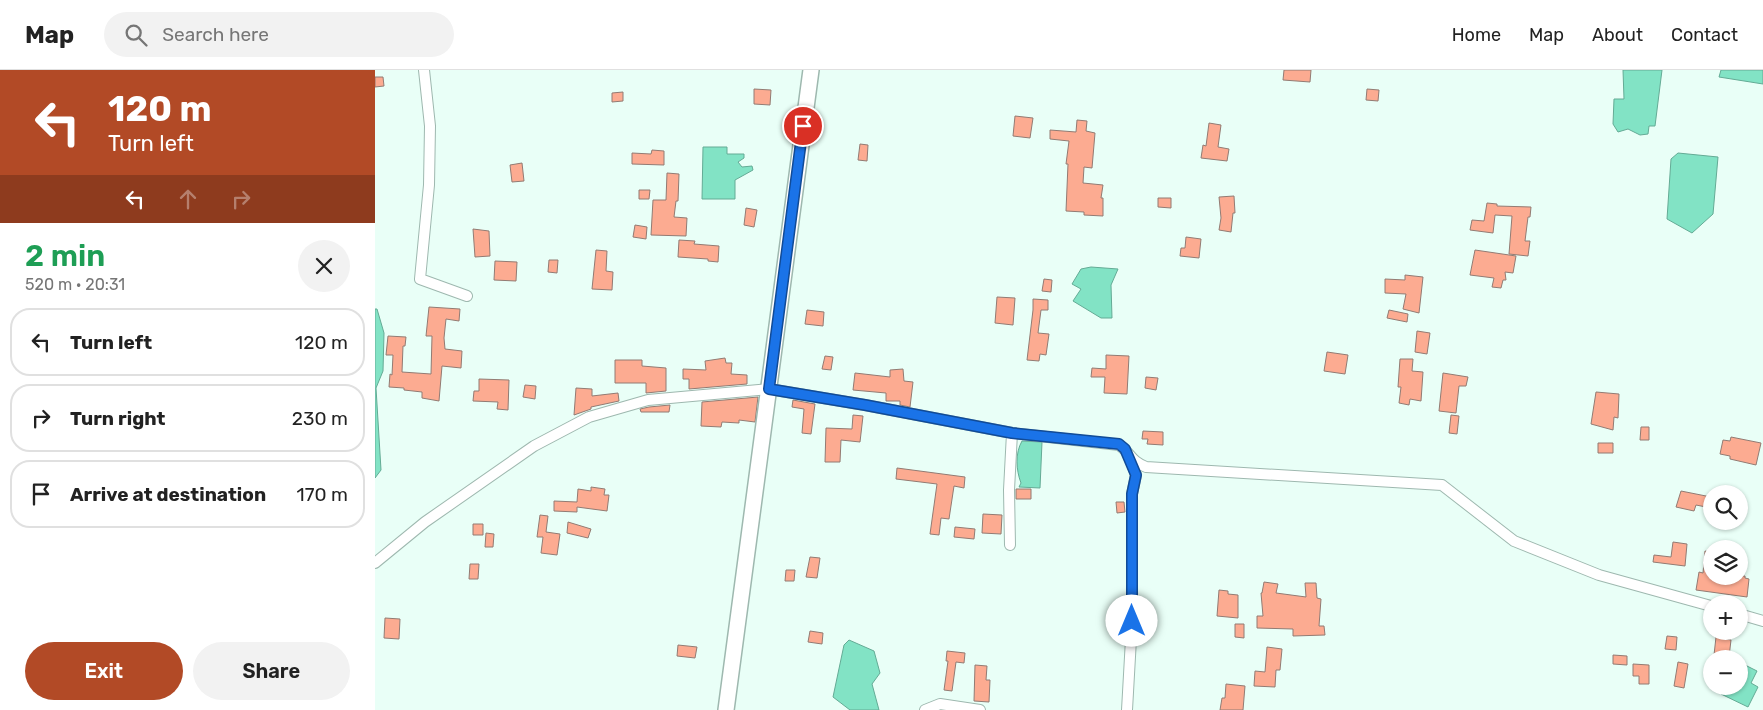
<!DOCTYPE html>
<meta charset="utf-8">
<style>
:root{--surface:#fff;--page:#f2f2f2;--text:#222;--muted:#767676;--line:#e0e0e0;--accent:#b24a26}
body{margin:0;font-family:Rubik,sans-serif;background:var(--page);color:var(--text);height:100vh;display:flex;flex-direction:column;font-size:19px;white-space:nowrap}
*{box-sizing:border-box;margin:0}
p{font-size:16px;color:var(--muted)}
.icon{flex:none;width:28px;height:28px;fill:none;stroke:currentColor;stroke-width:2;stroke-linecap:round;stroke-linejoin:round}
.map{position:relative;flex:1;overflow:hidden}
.drawer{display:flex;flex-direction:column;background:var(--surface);width:375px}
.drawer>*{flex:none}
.top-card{background:#b24a26;color:#fff;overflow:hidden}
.fabs{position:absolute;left:1328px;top:415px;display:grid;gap:10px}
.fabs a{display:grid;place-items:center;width:45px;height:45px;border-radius:50%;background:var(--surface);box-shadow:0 1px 4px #0004;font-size:25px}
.pin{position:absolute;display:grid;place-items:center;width:42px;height:42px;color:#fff;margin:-21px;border:2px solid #fff;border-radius:50%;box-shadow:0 1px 5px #0007}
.me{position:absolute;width:55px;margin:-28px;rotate:0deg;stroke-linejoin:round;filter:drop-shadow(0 0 4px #0008)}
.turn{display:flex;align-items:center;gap:18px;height:105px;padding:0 25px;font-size:22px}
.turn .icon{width:65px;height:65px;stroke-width:2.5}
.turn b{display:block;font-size:35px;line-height:42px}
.lanes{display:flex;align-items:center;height:48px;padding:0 25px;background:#0003;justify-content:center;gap:25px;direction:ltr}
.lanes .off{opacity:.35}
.round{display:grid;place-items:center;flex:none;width:52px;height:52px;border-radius:26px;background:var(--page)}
.summary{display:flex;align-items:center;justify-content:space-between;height:85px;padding:0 25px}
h1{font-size:30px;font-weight:600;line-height:38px;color:#1e9e55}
.button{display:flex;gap:10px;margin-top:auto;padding:10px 25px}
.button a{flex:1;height:58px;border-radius:30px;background:var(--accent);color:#fff;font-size:20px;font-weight:600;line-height:58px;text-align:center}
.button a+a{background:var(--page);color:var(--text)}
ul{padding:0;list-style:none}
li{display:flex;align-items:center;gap:15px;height:68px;margin:0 10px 8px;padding:0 15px;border:2px solid var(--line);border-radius:20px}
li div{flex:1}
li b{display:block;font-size:19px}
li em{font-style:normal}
header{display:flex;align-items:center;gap:30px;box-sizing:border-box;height:70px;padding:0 25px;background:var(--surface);border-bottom:1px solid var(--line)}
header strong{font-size:24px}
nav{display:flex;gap:28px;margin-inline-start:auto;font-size:18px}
.search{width:350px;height:45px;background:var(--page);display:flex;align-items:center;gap:12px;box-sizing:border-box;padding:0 18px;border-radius:28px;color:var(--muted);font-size:19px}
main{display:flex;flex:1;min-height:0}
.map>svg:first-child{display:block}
.water{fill:#82e3c5;stroke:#64ab95}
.building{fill:#fcab91;stroke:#927b73}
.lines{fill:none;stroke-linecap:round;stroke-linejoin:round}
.minor-casing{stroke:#9eb8af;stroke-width:12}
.secondary-casing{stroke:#9eb8af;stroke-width:18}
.minor{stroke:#fff;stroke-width:10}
.secondary{stroke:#fff;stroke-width:15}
.route-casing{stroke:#114b97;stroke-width:12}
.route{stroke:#1a73e8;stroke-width:9}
</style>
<header>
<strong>Map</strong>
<div class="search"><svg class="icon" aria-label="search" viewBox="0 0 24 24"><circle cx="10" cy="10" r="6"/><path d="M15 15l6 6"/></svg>Search here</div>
<nav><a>Home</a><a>Map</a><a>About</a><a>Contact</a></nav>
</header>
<main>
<section class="drawer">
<div class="top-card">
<div class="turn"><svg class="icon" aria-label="left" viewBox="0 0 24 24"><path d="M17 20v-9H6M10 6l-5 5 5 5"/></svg><div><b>120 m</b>Turn left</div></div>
<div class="lanes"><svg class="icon" aria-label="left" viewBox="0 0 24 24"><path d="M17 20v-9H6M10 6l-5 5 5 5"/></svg><svg class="icon off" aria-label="ahead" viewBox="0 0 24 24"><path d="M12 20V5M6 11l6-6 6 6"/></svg><svg class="icon off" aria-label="right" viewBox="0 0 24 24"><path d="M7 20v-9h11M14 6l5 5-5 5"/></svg></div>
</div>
<div class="summary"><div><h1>2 min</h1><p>520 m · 20:31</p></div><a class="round"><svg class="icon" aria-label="close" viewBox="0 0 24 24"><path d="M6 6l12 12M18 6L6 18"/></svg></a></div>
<ul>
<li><svg class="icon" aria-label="left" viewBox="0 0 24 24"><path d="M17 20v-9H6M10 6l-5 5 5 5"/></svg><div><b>Turn left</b></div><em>120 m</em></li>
<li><svg class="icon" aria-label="right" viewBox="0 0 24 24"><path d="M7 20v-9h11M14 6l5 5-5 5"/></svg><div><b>Turn right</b></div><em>230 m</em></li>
<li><svg class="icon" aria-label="arrive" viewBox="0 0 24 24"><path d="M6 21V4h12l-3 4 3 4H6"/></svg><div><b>Arrive at destination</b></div><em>170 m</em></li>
</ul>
<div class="button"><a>Exit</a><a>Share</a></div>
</section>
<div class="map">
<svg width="1388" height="640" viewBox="0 0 1388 640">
<rect width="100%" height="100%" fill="#e9fff7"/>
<path class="water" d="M1248 0H1287L1280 56H1274L1273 64 1265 65 1253 59 1243 62 1238 54 1239 29H1249Z
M1346 0H1388V14L1344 7Z
M328 77H352V84H369V88L363 92 367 97 377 96 378 100 360 110V129H327Z
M1303 83 1343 87 1338 144 1317 163 1292 149 1296 89Z
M716 197 743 199 736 215 737 248H726L698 231 706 219 697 214 706 199Z
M0 239H2L9 263 8 301 1 318 6 400 0 408Z
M647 371 667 372 665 418 644 417 646 413C641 400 640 383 647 371Z
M474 570 499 581 505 603 497 614 504 640H475L458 627 469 575Z
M1364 592 1382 601 1376 613 1383 617 1373 637 1346 624 1350 616H1364Z"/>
<path class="building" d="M909 0H936L935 12 908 10Z
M0 7H8L9 16 0 17Z
M379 19 396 20 395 35 379 34Z
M992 19 1004 20 1003 31 991 30Z
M248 22V31L237 32V23Z
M640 46 658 48 655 68 638 66Z
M702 50 712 51 711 61 720 63 717 98 709 97 708 113 728 115 726 128H728V146L709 145V142L691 141 693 94H691L694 71 675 69V60L701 62Z
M834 53 846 55 843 77 854 79 852 91 826 88 828 75 831 76Z
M485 74 493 75 492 91 483 90Z
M277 80 289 81V95L257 94V83L276 84Z
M147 93 149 111 137 112 135 95Z
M292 103 304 104 303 131H301L299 147 312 148 311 166 276 165 278 130H291Z
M264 120H275L274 129H264Z
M859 126 860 143H858L856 162 844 160 846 148 844 127Z
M783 128H796V138L783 137Z
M1112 133 1122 134V136L1156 137 1155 147H1153L1150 171H1155L1153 186 1134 184 1137 146 1120 145 1118 163 1095 160 1097 150 1109 151Z
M371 138 382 140 379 157 369 155Z
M260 155 272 157 271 169 258 167Z
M98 159 114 161 115 186 100 187Z
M811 167 826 169 824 188 805 186 806 178H810Z
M304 170 320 171 319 174 344 176 343 192 333 191V189L303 187Z
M221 180 232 181 231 201 238 202 237 220 217 219Z
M1100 180 1141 186 1138 203 1130 202 1131 210H1128L1126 218 1117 217 1119 208 1095 205Z
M174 190H183L182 203 173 202Z
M120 191 142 192 141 211 119 210Z
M1030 205 1048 207 1044 243 1028 239 1031 224 1010 223V209L1030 210Z
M669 209 677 210 676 222 667 221Z
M622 227 640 228 638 255 620 253Z
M658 229 673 230V240H666L663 263 674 264 671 285 665 284 664 291 652 290 658 240Z
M54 237 85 239 84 251 71 249 69 268 70 279 87 281 86 298 67 296 64 331 47 328V322L29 320V318L14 317 15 304 17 305 18 285H11L13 266 31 267 30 276H28L27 302 56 304 57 266H51Z
M432 240 449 242 448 256 430 254Z
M1014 240 1033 244 1032 252 1012 248Z
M1042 261 1055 263 1052 284 1040 282Z
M952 282 973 285 970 304 949 301Z
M731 285 754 286 752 324 729 323 730 307H716L717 298 731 299Z
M450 286 458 287 456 300 447 299Z
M350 288 351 293H357L356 304 372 305V314L314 319V309H308V299L331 300 330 291Z
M1025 289H1038L1037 301 1048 302 1046 331 1035 329 1034 335 1024 333 1026 317H1023Z
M240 290H267V296L291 298V321L271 323V313H240Z
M528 299 529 311 538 312 535 337 525 335V331H511V323L478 320 480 303 515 307V300Z
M1068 303 1093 307 1091 316H1084L1081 343 1064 341Z
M771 307 783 308 781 320 770 318Z
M104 309 134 310 133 340 122 339 123 332 98 331 99 321H104Z
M150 315 161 316 160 329 148 327Z
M201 318 217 319V326L243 323 244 331 216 337V339L199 345Z
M1221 322 1244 324 1243 348 1239 347 1238 360 1216 354Z
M383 327 380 352 364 350V353L347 352 346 357 326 356 327 332Z
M418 330 440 334 436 364 427 363 429 339 417 337Z
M295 335 294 342H266L265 339 274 337Z
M478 345 488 346 485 372 466 370 465 392H450L451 358 477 359Z
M1076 345 1084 346 1082 364 1074 363Z
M1266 357H1274V370H1265Z
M768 361 788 362V375L772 374 773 369H767Z
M1356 367 1386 373 1381 395 1355 389V386L1345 384 1348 370 1355 371Z
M1223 373H1238V383H1223Z
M522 398 590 407 589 418 579 416 574 449 566 448 564 465 555 464 562 414 521 409Z
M216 417 230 419 229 425H234L232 441 202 437V442L179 441V431L202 432 203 419 216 421Z
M641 419H656V429H641Z
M1306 421 1336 427V438L1321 435 1319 441 1301 437Z
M741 432H749L750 442 742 443Z
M608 444 627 445 626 464 607 463Z
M165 445 173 446 171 462 185 464 182 485 166 483 168 467H162Z
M193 452 216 459 213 468 192 463Z
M98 454H108V465H98Z
M580 457 600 459 599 469 579 467Z
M111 463 119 464 118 477H110Z
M1298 472 1312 474 1310 496 1278 492 1279 485 1296 487Z
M1330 481 1336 482V506H1370V508L1374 509 1372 527 1321 520 1324 502 1328 503Z
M435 487 445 488 442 508 431 507Z
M95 494H104L103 509H94Z
M411 500H420L419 511H410Z
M889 512 903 514 901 523 931 527 930 513H941L942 528 946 529 944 556H949L950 565 918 566V559L882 558V546H888L886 523H887Z
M844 520 853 521V524L863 525V548L842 546Z
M10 548 25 549 24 569 9 568Z
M860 554H869V568L860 567Z
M435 561 448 563 447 574 433 572Z
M1292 566 1302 567 1301 580 1290 579Z
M1341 567 1356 570 1354 587 1339 585Z
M303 575 322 577 320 588 302 586Z
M892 577 907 579 905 600H901L900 617 879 616 880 601 890 602Z
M572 581 590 583 589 593 581 592 577 621 569 620 573 591H571Z
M1238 585 1252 586V595L1238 594Z
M1303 592 1313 594 1309 618 1299 616Z
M1258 594 1274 595V614H1264V606H1258Z
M600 595 612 596 611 610H615L614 632 599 631Z
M851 614 870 616 868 640H845L847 628H850Z"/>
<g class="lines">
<defs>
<path id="minor" d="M49 0 55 56 54 115 45 209 92 226
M635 475 634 420 637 363
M0 493 50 452 159 376 214 347 273 330 394 319 490 335 637 363 744 375C756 383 755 391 771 397L1067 415 1139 471 1224 505 1336 536
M1364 544 1388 551
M550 640 565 634 605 640
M752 640 757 551V424L761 405 755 388"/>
<path id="secondary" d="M351 640 436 0"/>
</defs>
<use href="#minor" class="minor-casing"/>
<use href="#secondary" class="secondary-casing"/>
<use href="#minor" class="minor"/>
<use href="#secondary" class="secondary"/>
</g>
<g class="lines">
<defs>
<path id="route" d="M428 56 394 319 490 335 637 363 744 374 750 379 761 405 757 424V551"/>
</defs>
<use href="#route" class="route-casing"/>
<use href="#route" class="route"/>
</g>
</svg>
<div class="fabs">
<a><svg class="icon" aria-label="search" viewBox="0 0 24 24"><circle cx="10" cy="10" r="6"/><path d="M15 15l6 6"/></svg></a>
<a><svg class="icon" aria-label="layers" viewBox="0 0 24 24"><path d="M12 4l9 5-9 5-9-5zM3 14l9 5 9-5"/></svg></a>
<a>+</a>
<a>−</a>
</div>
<div class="pin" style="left:428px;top:56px;background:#d93025"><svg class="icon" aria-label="arrive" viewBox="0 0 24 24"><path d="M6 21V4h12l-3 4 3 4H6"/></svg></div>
<svg class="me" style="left:757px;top:551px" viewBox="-20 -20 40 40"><circle r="19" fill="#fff"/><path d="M0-13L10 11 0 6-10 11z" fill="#1a73e8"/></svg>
</div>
</main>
